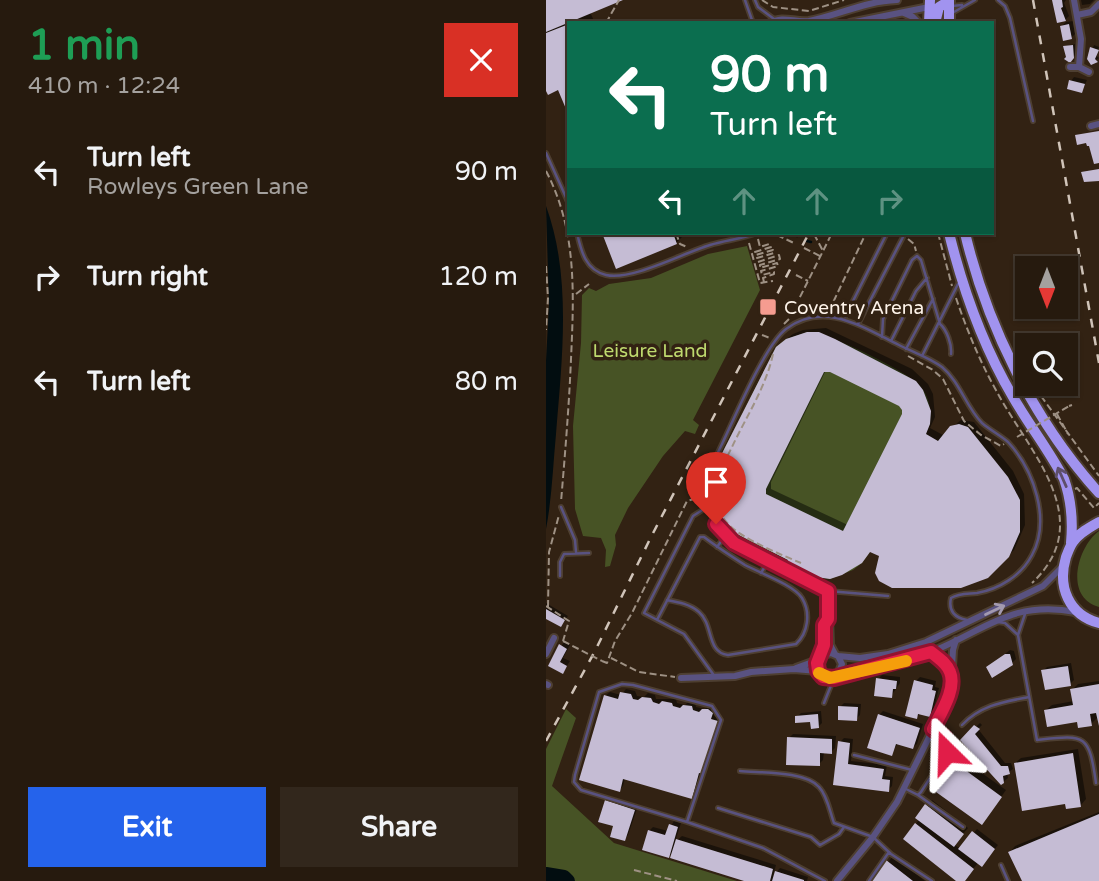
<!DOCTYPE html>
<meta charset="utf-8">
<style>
:root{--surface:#261a0e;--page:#32271c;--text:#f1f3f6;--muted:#a4a19e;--line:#42382e;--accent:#2563eb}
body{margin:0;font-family:"Varela Round",sans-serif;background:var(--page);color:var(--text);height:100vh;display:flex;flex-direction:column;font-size:26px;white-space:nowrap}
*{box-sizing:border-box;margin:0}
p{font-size:23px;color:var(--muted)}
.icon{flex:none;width:38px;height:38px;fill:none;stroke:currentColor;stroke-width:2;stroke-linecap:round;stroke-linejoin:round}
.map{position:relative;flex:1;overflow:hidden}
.panel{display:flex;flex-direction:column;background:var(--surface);width:546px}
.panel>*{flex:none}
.hud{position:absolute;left:21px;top:21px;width:427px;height:214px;border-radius:0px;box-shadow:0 2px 5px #0004,0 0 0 2px var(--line);background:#0b6e4f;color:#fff;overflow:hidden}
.needle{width:46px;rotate:180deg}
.tools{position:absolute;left:469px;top:256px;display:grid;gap:14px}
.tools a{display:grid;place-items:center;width:63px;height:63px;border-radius:0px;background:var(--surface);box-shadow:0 2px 5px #0004,0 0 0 2px var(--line);font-size:35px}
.pin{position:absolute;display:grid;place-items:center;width:60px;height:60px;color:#fff;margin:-72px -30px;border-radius:50% 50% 50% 0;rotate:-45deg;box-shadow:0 0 7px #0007}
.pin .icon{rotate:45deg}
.me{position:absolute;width:77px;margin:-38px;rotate:338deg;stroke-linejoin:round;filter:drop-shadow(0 0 5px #0008)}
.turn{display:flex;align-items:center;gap:24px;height:147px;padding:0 28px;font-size:32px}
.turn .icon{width:91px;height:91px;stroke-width:2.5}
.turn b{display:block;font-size:49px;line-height:60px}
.lanes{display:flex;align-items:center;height:66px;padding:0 28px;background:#0003;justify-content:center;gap:35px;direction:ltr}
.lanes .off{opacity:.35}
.round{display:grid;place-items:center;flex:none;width:74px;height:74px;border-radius:0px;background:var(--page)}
.overview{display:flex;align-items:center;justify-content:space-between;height:119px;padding:0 28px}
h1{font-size:42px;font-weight:800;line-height:52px;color:#1e9e55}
.cta{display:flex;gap:14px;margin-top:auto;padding:14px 28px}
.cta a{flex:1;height:80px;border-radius:0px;background:var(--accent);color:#fff;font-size:28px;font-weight:800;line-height:80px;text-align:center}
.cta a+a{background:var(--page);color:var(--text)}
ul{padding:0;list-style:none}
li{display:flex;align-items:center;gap:21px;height:105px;padding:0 28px}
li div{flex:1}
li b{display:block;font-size:26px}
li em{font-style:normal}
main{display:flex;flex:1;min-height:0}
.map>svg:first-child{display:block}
.green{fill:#475325}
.water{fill:#020d10}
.shadow{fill:#0007;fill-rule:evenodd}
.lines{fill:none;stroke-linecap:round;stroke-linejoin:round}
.stream{stroke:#020d10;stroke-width:2.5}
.river{stroke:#020d10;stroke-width:14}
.building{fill:#c5bcd4;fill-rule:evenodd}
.lane-casing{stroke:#4e3f31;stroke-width:6}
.street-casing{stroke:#4e3f31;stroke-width:10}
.highway-casing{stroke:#4e3f31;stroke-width:14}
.path{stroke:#9e9184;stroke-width:2;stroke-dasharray:7 3.5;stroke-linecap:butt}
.lane{stroke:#595281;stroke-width:2.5}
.street{stroke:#595281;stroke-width:6}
.highway{stroke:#a193ef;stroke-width:10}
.rail{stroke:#d0c4b9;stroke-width:2.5;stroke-dasharray:9 9;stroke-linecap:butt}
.path-bridge{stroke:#9e9184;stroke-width:2;stroke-dasharray:7 3.5;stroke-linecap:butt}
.oneway{stroke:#5e4f6b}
.oneway2{stroke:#a39ab0}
.route-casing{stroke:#92132f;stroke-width:18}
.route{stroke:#e11d48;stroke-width:12}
.slow{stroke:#f59e0b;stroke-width:12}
.poi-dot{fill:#f59c90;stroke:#322213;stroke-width:2.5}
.labels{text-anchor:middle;stroke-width:7;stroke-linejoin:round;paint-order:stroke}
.poi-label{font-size:19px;fill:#fdf3e9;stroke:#322213;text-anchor:start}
.park-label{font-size:19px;fill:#bed96e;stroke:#322213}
</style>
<main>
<section class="panel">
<div class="overview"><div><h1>1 min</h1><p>410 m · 12:24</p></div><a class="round" style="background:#d93025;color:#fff"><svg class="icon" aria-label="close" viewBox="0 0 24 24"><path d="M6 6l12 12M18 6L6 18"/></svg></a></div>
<ul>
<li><svg class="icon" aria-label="left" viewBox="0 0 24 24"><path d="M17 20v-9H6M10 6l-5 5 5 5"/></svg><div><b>Turn left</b><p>Rowleys Green Lane</p></div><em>90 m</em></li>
<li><svg class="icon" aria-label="right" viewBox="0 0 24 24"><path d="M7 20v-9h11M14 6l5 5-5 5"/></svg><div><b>Turn right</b></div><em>120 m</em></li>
<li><svg class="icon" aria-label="left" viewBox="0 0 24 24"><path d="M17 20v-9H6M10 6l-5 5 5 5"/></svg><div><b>Turn left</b></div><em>80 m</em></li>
</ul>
<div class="cta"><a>Exit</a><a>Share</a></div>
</section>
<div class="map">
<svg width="553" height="881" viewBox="0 0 553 881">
<rect width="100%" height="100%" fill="#322213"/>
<path class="green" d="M201 246 214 290 147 420 153 425 149 434 139 431 117 456 82 508 69 535 70 545 64 566 59 567 60 550 55 538 37 536 29 509 27 426 35 343 36 295 43 288 50 291 63 284 105 278 162 254Z
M261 332C283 333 361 370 375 387 384 398 385 410 384 424L324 552 316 563 307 570 284 579 256 573 239 565 253 563 242 560C208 543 146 522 166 473L230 347 240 339Z
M553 531V607C517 597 532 546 553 531Z
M20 709 30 718 6 786 68 843 191 881H0V749Z"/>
<path class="water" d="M0 206C26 277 16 359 10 434 7 465 6 498 0 529V361L3 304Z"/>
<path class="shadow" d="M0 0H72L44 12 49 23H23V112L13 88 0 86Z
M509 0H520L518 3 523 16 519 20Z
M535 0H548L544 4 536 5Z
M527 21 529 34 525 38 516 26 520 22Z
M529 44 530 54 524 61 519 47Z
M548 45 553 47 550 56 553 58 545 63 543 59Z
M528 77 541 80 536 91 525 81Z
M57 233H134L136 237 130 243 71 266Z
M280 328 366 369 382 384 387 394 389 417 384 428 397 435 415 420 428 422 467 471 478 494 479 525 468 550 441 577 335 555 325 550 244 559 181 525 238 341 247 334 257 330ZM280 370 354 404 358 414 302 525 225 489V482Z
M0 603 22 616 14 625 0 618Z
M18 642 24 645 17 658 24 661 17 672 4 665Z
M464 650 468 651 470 659 466 663 446 664Z
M525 663 528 680 524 684 497 671 501 667Z
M336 675 354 677V683L345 696 332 679Z
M374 677 390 681 389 687 393 688 387 711 383 715 375 713 370 717V681Z
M553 681V725L552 717 545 724 500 710 506 705 528 701 526 690 532 684Z
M80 689 89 691 91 696 98 697 102 693 109 695 110 699H130L131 703 139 705 142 702 149 703 150 707 159 709 162 706H166L170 709 168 716 175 718 161 768 155 772 149 793 145 797 79 778 77 786 73 790 60 695 64 692 75 695Z
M298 703 315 704 314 715 310 719 294 707Z
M275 711 276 723 272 727 266 720 251 717 255 713Z
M337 711 377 724 371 744 367 747 352 743 345 754 333 715Z
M434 723 436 725 432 729 459 763H465L467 769 461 773 462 778 457 782 416 740Z
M247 734 290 736 289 748 285 752H278L277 760 273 764 243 738Z
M298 738 307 739 305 761 341 765 339 776 347 777 346 786 342 790 289 783 294 742Z
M532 749 540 799 535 805 521 802 469 763 475 758Z
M417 760 460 790 441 817 412 765Z
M64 797 92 806 82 835 79 839 69 825 60 801Z
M386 800 422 828 408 844 414 849 431 829 452 845 439 861 432 863 417 881H413L370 824Z
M553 812V881H478L464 852 469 846Z
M128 821 135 823 129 842 136 836 230 865 227 876 234 868 262 877 261 881H204L128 851 122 857 103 831 107 827 122 831Z
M347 856 379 881H326Z"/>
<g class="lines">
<path class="stream" d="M247 233 251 236
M261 241 265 242"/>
<path class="river" d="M0 874 18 877 22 881"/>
</g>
<path class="building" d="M0 0H77L0 32Z
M506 0H516L517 7 515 8 520 21 511 23Z
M23 24V116L12 90 2 95 0 91V33Z
M523 24 526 39 517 41 514 26Z
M527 45 528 58 524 63 518 59 520 57 517 46Z
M544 47 553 50 549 59 552 62 545 65 541 59Z
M523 80 539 84 536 93 521 89Z
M553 131V163L548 164 543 146H541L540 143 531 145 529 135Z
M553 169V181L538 182 535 172Z
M56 233H127L131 244 70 269Z
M261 332H273L289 339 370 381 377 390 385 411 384 424 380 434 392 441 404 426 413 424 422 427 462 477 474 500V532L463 557 442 578 415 588H346L333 581 329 573 333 556 324 552 316 563 296 575 284 579 270 577 239 565 242 560 191 534 172 517 166 508 162 490 166 473 230 347 240 339ZM278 372H284L353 406 356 410V414L297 531 220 494V489Z
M0 609 19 620 15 627 0 619Z
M13 644 21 649 14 662 21 666 17 674 2 666Z
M459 654H464L467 665 446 678 440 667Z
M522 666 525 686 499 690 495 670Z
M330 678 351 681 350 689H347L346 698 328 696Z
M368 680 387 685 386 690 390 691 384 717 372 714 371 719 359 716Z
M553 684V726L550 713 544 714 546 726 532 728 531 722 501 727 498 710 527 705 524 689Z
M74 692 85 694 87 699 92 700 96 697 105 698 107 702 113 704 116 701 126 703 127 706 134 708 137 705 146 706 147 710 153 712 156 709H162L167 713 165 719 172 721 157 774 153 773 146 799 77 779 74 792 33 780 58 695 72 699Z
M292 706 312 707 311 721 292 720Z
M272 714 273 728 265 729 264 722 249 723V716Z
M332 714 374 728 367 749 350 744 346 756 321 748Z
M428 725 434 729 429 734 455 766H462L464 774 457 776 458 783 455 785 414 740Z
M241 737 286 739V754L274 753V766L240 765Z
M292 741 304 743 302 764 338 769 336 779 344 780 343 792 287 785Z
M527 753 535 807 520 809 519 804 476 811 468 763Z
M411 764 456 797 436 825 390 792Z
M59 800 89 810 79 841 64 837 67 826 52 822Z
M379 804 418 834 408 847 369 818Z
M553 814V881H476L462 852Z
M369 823 428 869 419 881H410L357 839Z
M123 824 132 827 123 858 96 850 102 830 119 835Z
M426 831 449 849 436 867 412 849Z
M130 839 227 869 224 881H198L124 858Z
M340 860 367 881H324Z
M229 871 258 880V881H226Z"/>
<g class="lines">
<defs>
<path id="lane" d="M199 0 207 23
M209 0 212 7 228 19
M452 0 459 6 464 18 487 121
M406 6 416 5
M408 12 429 0
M0 153 23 204
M31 233C35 250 39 270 60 275 86 281 137 253 164 245 180 240 196 239 211 233
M299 317 341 233
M312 324 357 237
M336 337 337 319 366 260 371 256 375 260 394 324C401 330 406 345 405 354
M345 341 370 291 381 278
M360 349 387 299
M376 356 412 284
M15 507 29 540 30 552
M161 507 147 516 98 613 138 634 167 674
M171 547 179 536
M215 573 222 561
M14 576V562L18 554 43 553
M342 596 282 591 188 543C151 515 157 482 176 444 189 417 219 345 240 329 278 300 318 328 353 345 367 352 384 358 396 367 414 382 420 407 436 423 444 430 454 435 462 442 488 470 505 520 486 555 475 576 453 589 431 593 422 594 413 593 405 598 402 611 409 618 421 620
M479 614 472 635 491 740C539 735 543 733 550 783
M111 620 154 537H158C171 547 185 556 199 565 214 573 248 585 256 598 265 613 262 633 250 644L182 655C160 652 168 625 153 612 144 604 132 602 121 600
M452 622 459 623 472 635
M278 703 288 678
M416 725C435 705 457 702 483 697
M308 755 366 770
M194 771C215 773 259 771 273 787 281 795 284 812 288 823L327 837 345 854 386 881
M360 789 372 795 375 792 401 752 399 739 387 729
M372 795 417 827
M172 808 265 837 274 845 293 834 298 827
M141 822 175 720 166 706 87 685 76 684 53 692 29 775 28 782 35 790 141 822 217 848 279 881
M455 865 462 881
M323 881 343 852"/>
<path id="street" d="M528 0 535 39 533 67
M358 13 367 17 373 23
M531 15 545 12 553 4
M224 23C237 15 249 23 263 21 293 15 320 1 351 0
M304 23 383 7
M524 67H533L543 72
M545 126 553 124
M282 591 284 645 289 654
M385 652 399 663 405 673
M0 654 8 638
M275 655C279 643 276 629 282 619
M292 656 314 658 342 654 380 642 497 586 518 565
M250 668 272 660
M292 675 296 664 292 656 285 653 275 655C267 666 271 676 284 678 317 669 351 665 383 653 440 630 465 600 530 612
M135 678 189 676 205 672 248 669 272 671
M0 684 2 685
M291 881 327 837 351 802 398 707 405 683 407 650 410 640"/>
<path id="highway" d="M403 0V23
M383 23 384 0
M389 23 393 7 403 1
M403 233C417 290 437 346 467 397 483 425 503 450 518 479 525 499 527 522 525 543
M419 233C441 326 488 421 553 493
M553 522C544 527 533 533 527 542 524 546 522 552 520 557 511 587 523 615 553 623"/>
</defs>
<use href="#lane" class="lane-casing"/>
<use href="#street" class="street-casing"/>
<use href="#highway" class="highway-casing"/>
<path class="path" d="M216 0 227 7 263 11 298 0
M60 23 73 0
M0 171C31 230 28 293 25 359 23 407 19 454 15 502
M130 233 134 244 141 247
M392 233 406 286
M268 234 277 251
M231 235 250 244
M212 239 214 247 223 244 225 247 209 252 210 255 227 250 228 253 211 258 212 262 233 255 234 259 214 265V268L231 263 232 266 215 271 216 275 228 272V274L217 278 218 282
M362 239 368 244 370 251
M203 243 214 283 227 281
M258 248 274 256
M0 266 2 298 0 330
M250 275 262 281
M30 294 43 284
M410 298C421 330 434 362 451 392 483 452 553 520 486 583
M283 311 320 233
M238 324 243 319 286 233
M216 335 224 338
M227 354C220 387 200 417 186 447 179 461 170 477 169 492 168 505 175 517 184 526 199 540 236 555 255 563
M362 356 387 370 397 379 418 421 435 435 455 446 458 444
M495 396 553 476
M523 406 526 405
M511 414 522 434
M529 489 531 488 548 508 553 503
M0 606 23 621 17 641
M2 607 3 552 13 515
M65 658 93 672 129 677
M56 661 61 663 69 641 86 613 141 501 155 497
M88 870 131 881"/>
<use href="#lane" class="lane"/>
<use href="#street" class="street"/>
<use href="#highway" class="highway"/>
<path class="rail" d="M487 0 553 363
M0 741 49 651 104 539 263 233"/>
<path class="path-bridge" d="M471 437 523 406
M17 641 56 661"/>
</g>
<defs><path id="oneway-shaft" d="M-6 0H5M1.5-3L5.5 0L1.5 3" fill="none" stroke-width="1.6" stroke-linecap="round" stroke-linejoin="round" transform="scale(1.75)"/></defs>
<use class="oneway" href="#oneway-shaft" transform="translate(516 477) rotate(-114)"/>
<use class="oneway2" href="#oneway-shaft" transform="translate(449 610) rotate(-25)"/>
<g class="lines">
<defs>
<path id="route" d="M170 524 188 543 282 591V619L278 625V645L271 663 272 671 277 677 288 678 385 652C392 658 401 663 404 672 411 689 394 714 387 729L399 738 401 752"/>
</defs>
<use href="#route" class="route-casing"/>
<use href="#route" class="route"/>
<path class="slow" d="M273 673 284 678 360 661"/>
</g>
<rect class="poi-dot" x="213" y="298" width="18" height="18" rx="3.5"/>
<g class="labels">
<g class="poi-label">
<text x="238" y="314">Coventry Arena</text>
</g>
<g class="park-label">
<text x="104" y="357">Leisure Land</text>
</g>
</g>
</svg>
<div class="tools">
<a><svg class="needle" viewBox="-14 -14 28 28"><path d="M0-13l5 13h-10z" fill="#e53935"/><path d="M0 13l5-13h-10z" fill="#a4a19e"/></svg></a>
<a><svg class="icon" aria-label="search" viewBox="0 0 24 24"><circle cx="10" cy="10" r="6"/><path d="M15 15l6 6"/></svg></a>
</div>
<div class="pin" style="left:170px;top:524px;background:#d93025"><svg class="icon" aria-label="arrive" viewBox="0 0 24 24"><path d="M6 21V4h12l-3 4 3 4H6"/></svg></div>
<svg class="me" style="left:401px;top:752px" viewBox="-20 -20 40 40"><path d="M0-17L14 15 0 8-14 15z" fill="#e11d48" stroke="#fff" stroke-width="4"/></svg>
<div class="hud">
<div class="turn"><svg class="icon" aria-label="left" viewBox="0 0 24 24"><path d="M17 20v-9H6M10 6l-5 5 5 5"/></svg><div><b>90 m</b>Turn left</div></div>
<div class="lanes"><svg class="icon" aria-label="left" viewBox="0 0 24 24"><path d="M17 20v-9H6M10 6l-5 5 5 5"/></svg><svg class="icon off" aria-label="ahead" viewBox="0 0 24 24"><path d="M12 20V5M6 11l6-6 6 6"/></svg><svg class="icon off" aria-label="ahead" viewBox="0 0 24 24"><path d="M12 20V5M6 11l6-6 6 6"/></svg><svg class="icon off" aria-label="right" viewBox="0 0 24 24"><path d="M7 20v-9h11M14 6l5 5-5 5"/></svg></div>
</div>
</div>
</main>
